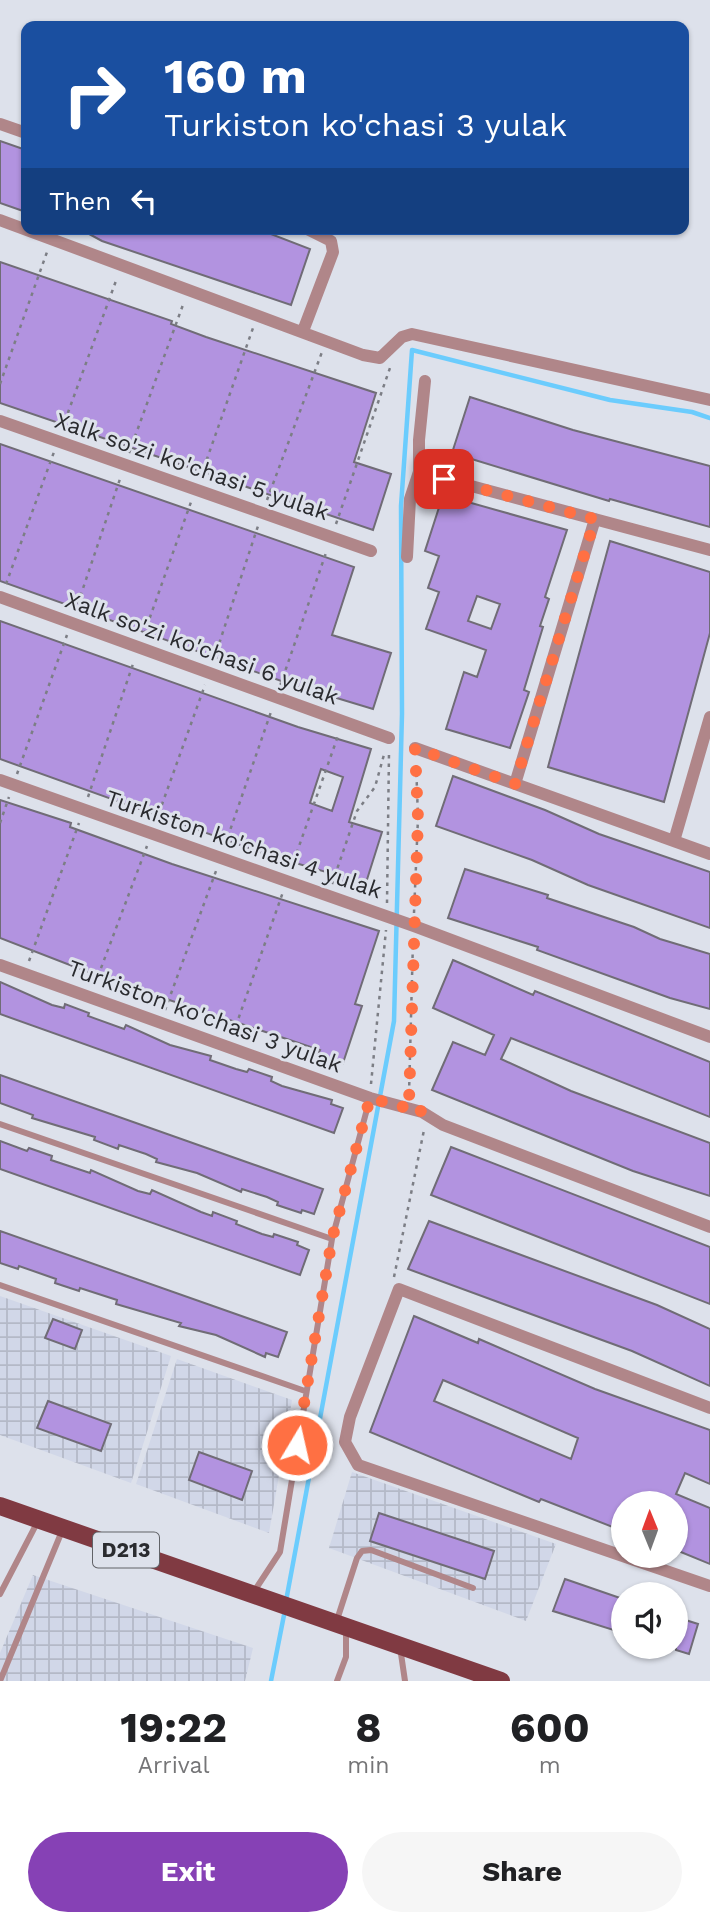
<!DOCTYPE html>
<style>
:root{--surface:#fff;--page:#f6f6f6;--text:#202124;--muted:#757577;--accent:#8641b5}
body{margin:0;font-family:"Work Sans",sans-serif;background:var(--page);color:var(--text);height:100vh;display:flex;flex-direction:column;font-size:26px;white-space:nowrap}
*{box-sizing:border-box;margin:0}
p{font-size:23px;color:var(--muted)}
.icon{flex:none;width:38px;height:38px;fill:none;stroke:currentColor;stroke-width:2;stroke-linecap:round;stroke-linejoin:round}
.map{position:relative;height:1681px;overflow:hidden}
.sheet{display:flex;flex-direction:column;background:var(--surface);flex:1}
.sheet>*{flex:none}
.hud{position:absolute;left:21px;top:21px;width:668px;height:214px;border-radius:14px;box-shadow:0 2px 5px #0004;background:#1a4fa0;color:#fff;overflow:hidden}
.needle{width:46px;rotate:359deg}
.fabs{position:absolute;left:611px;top:1491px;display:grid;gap:14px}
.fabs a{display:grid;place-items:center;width:77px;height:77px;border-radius:50%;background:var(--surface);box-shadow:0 2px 5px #0004;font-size:35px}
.pin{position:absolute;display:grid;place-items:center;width:60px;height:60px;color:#fff;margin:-30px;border-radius:14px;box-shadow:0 4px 10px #0006}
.me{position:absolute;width:77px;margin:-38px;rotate:9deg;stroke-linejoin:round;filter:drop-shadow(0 0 5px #0008)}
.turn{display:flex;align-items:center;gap:24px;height:147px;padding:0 28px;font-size:32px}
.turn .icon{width:91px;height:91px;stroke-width:2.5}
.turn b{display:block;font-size:49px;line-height:60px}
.then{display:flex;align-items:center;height:66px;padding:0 28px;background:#0003;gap:14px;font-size:26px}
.eta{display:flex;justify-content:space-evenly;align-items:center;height:119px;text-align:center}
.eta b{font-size:42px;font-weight:700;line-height:49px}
.button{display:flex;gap:14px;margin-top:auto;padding:14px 28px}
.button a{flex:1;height:80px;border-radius:42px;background:var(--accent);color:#fff;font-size:28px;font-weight:700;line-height:80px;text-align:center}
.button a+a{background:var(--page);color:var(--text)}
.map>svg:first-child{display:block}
.industrial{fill:url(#industrial-grid)}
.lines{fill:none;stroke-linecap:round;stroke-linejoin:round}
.stream{stroke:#6bccfd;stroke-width:4.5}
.building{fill:#b293e0;stroke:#706c76;stroke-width:2;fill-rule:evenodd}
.path{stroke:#7c7e85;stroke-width:2.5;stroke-dasharray:3.5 5;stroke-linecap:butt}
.lane{stroke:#b08689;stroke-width:6}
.street{stroke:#b08689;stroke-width:12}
.primary{stroke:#803a42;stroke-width:18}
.route{stroke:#ff7043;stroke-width:12;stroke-dasharray:0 21.6}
.labels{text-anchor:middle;stroke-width:6;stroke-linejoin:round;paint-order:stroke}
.shield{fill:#dde1eb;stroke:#606267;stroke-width:2}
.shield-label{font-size:21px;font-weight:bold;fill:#2a2b2f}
.street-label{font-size:23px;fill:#2a2b2f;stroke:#dde1eb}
</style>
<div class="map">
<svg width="710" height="1681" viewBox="0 0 710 1681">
<defs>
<pattern id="industrial-grid" width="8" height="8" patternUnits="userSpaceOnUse" patternTransform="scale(1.75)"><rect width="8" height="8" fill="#d1d7e8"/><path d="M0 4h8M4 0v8" fill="none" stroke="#b4b9c7"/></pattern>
</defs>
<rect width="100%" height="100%" fill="#dde1eb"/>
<path class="industrial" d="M0 1296 171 1356 131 1483 0 1435Z
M177 1359 292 1400 269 1533 136 1484Z
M352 1472 556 1544 526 1621 329 1548Z
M33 1575 253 1648 245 1681H0V1653Z"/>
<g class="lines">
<path class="stream" d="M286 1601 394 1021 402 714 401 506 412 350 610 400 692 412 710 418
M271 1681 285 1610"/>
</g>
<path class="building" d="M0 141 26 150V212L0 203Z
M80 229H258L310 249 291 305 102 241Z
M0 262 172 321 171 324 206 337 376 393 354 462 391 474 373 530 0 403Z
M470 397 573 430 710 466V527L610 499 609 501 452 453Z
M0 444 354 567 332 635 391 653 373 709 287 683 0 581Z
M443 495 567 530 545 597 549 599 540 626 543 627 524 690 529 692 510 748 446 729 464 672 477 677 486 650 426 629 439 592 428 588 439 556 425 551ZM477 596 500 604 491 629 468 621Z
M610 541 710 572V633L664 802 548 767Z
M0 621 298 727 371 749 349 822 382 832 364 889 338 880 340 876 265 854 0 759ZM321 769 343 777 332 811 310 803Z
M453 776 545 810 599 834 710 872V928L588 885 532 860 436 826Z
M0 800 71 823 70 827 172 864 379 931 355 1004 362 1006 343 1063 318 1054 320 1050 106 979 0 938Z
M465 869 548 895 547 898 634 927 660 939 710 954V1009L670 998 537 950 538 947 448 918Z
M453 960 533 995 535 991 710 1062V1117L511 1038 501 1059 571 1091 710 1143V1196L633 1171 432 1090 453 1042 485 1055 494 1035 433 1008Z
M0 982 52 1005 64 1008 65 1004 89 1013 88 1016 124 1029 126 1025 170 1045 211 1056 210 1060 236 1069 247 1072 249 1069 272 1077 271 1081 282 1086 332 1100 331 1104 343 1108 334 1133 0 1014Z
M0 1075 323 1189 314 1214 302 1210 301 1213 277 1205 278 1202 267 1197 242 1189 241 1192 197 1173 156 1162 157 1159 146 1154 119 1145 118 1149 94 1140 95 1137 32 1118 33 1115 0 1103Z
M0 1141 27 1151 29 1148 52 1156 51 1160 90 1173 91 1170 138 1191 150 1194 152 1190 201 1212 212 1216 213 1212 237 1221 236 1224 262 1234 273 1237 274 1234 298 1242 297 1245 309 1250 300 1275 0 1169Z
M451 1147 710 1247V1304L431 1195Z
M429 1221 657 1305 710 1329V1386L632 1351 408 1269Z
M0 1231 287 1332 278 1357 266 1353 265 1357 216 1335 179 1326 181 1323 116 1304 117 1300 80 1288 79 1291 55 1283 56 1279 19 1266 18 1269 0 1263Z
M414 1316 478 1343 479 1339 595 1389 710 1430V1484L685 1473 676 1494 710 1508V1564L676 1550V1503H623V1531L541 1499 539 1502 370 1432ZM443 1380 578 1438 571 1459 434 1401Z
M53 1319 82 1330 75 1349 45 1338Z
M48 1401 111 1424 101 1451 37 1428Z
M199 1452 252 1471 242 1500 189 1480Z
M379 1513 494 1551 485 1579 370 1541Z
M565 1579 623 1599V1633L553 1611Z
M676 1617 698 1624 689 1654 676 1650Z"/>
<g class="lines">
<path class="path" d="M0 384 47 252
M62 429 117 278
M129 453 184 302
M201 476 253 328
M267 500 322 352
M336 524 391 365
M6 584 54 452
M75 612 121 476
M144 634 191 502
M214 659 258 526
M280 686 327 550
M17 774 67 635
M88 797 134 661
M156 821 205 685
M0 823 9 797
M225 845 272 709
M291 869 339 733
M332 884 357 811 375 787 385 751
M387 903 389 752
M414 913 418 818 416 762
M29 961 79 823
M95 984 147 846
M165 1010 216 871
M233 1034 283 892
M371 1084 386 930
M409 1094 413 940
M394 1277 424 1130"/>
<path class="lane" d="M0 1124 332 1239 280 1552 253 1593
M332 1239 370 1098
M0 1285 305 1391
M0 1594 38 1521
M336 1623 357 1558 362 1551 371 1550 473 1588
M400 1647 405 1681
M0 1681 62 1531
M337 1681 346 1657V1628"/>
<path class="street" d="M0 124 26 133
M0 220 363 355 380 358 402 337 412 334 710 400
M303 331 333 252 331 241 307 229
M0 421 371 551
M419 472 710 550
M407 557 410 499 419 472V440L425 381
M0 597 389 738
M415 748 710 854
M0 780 414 926 710 1037
M515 784 595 519
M674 841 710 717
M0 965 370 1098 422 1112 443 1125 710 1227
M710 1408 399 1289 350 1417 345 1442 358 1465 710 1586"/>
<path class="primary" d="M0 1506 501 1681"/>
</g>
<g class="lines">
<path class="route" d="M297 1445 332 1239 370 1098 422 1112 409 1101 418 818 415 748 515 784 595 519 444 479"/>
</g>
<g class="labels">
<rect class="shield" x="93" y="1532.5" width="66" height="35" rx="5"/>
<g class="shield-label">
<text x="126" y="1557">D213</text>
</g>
<g class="street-label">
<text transform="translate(192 466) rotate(19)" y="8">Xalk so'zi ko'chasi 5 yulak</text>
<text transform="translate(202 648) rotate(20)" y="8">Xalk so'zi ko'chasi 6 yulak</text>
<text transform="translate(244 844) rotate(19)" y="8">Turkiston ko'chasi 4 yulak</text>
<text transform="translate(205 1016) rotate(20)" y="8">Turkiston ko'chasi 3 yulak</text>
</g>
</g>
</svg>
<div class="fabs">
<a><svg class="needle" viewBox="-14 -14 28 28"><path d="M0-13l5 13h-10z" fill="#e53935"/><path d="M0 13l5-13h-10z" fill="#757577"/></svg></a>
<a><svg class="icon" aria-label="sound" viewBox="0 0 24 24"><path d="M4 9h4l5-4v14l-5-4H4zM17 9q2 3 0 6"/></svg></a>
</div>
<div class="pin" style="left:444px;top:479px;background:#d93025"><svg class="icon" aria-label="arrive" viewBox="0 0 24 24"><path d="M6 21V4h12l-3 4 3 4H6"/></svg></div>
<svg class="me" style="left:297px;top:1445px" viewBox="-20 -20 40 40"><circle r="17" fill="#ff7043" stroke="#fff" stroke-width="3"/><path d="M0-11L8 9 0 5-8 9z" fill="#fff"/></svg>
<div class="hud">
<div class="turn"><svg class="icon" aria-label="right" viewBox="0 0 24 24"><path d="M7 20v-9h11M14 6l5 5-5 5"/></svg><div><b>160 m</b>Turkiston ko'chasi 3 yulak</div></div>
<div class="then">Then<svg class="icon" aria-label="left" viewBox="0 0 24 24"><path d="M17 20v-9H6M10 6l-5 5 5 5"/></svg></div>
</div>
</div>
<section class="sheet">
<div class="eta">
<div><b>19:22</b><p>Arrival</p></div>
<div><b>8</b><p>min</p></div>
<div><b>600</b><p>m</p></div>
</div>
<div class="button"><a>Exit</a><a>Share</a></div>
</section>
